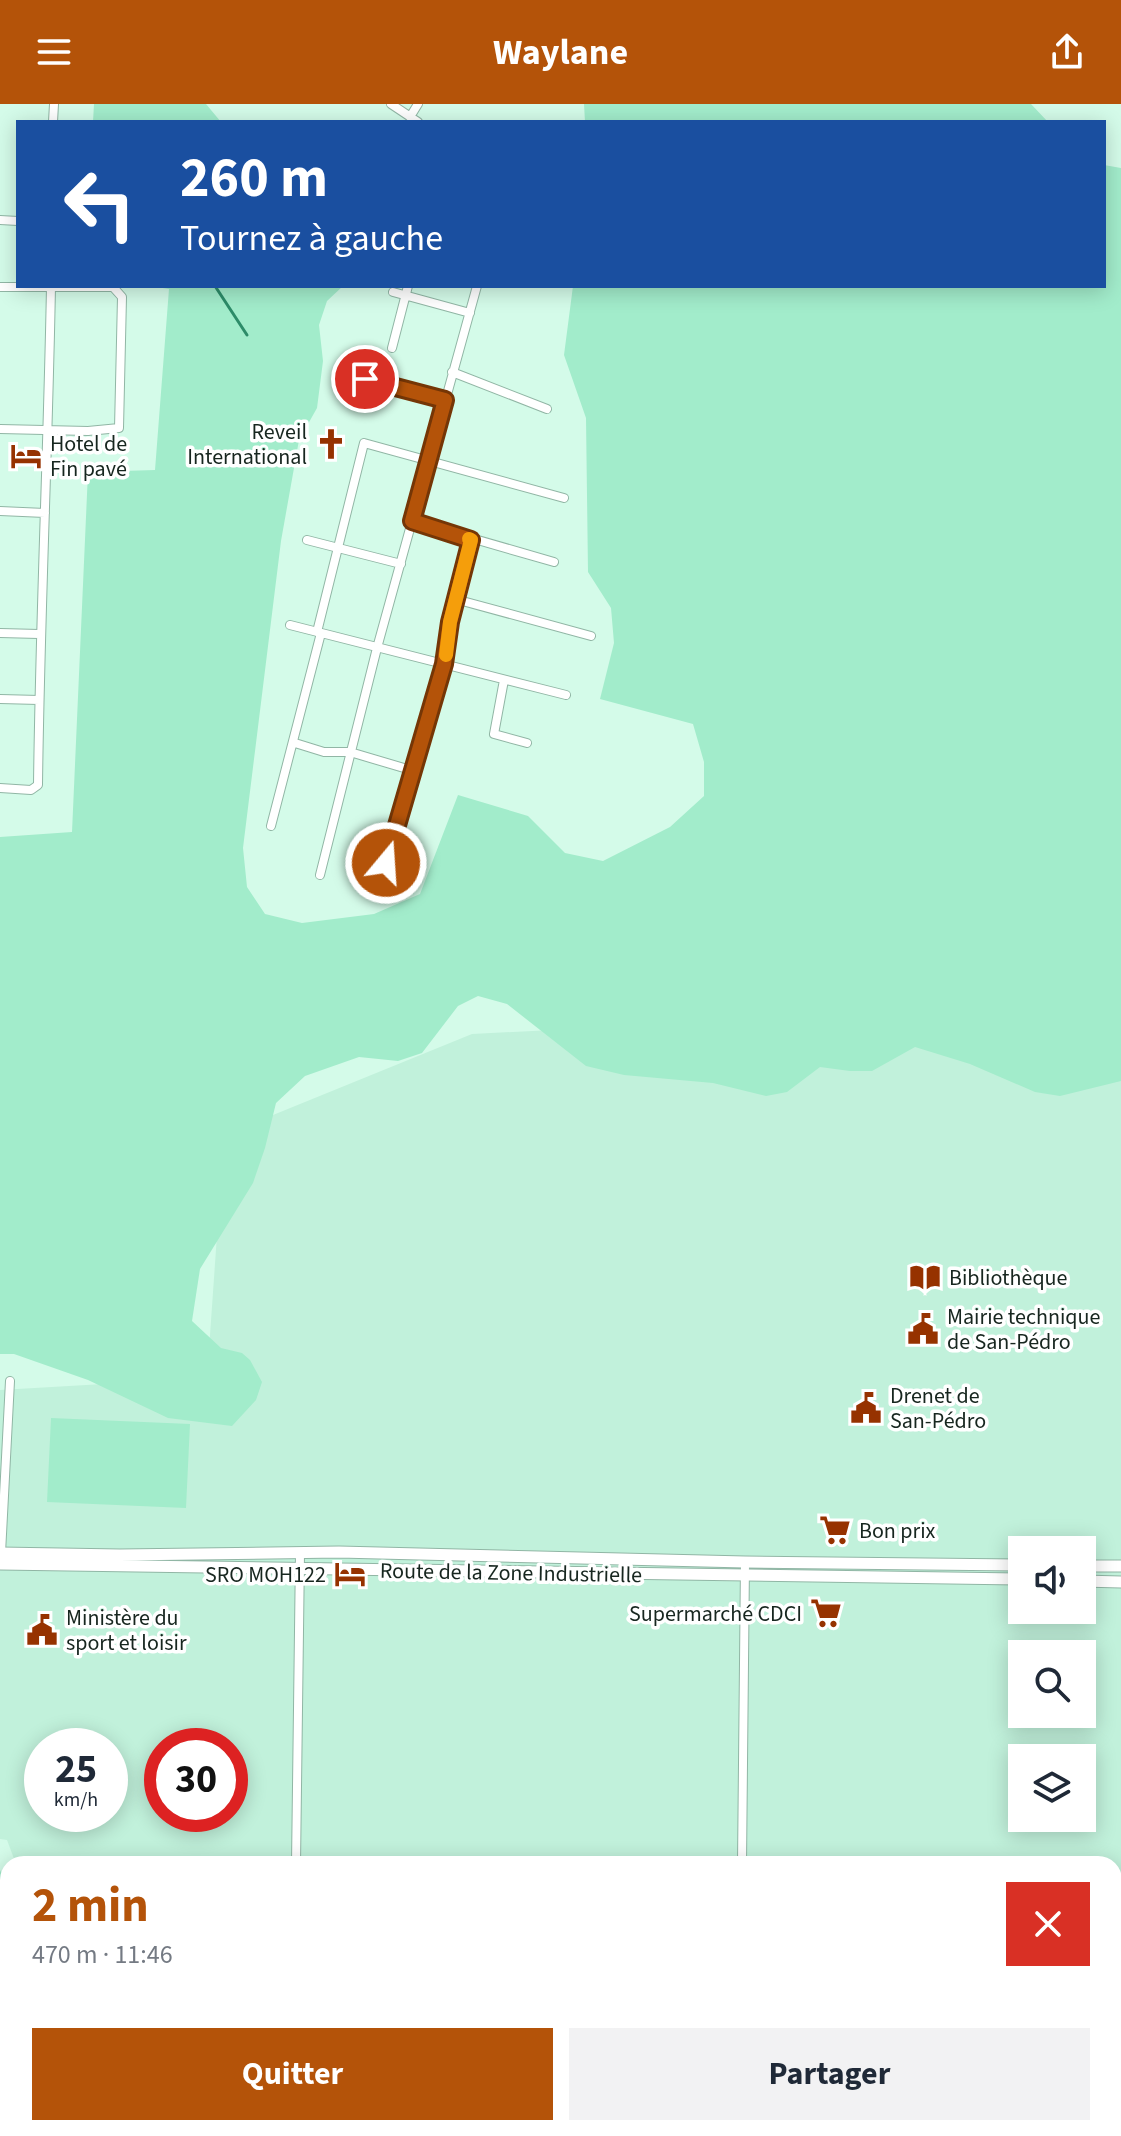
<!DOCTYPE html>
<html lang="fr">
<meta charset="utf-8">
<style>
:root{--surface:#fff;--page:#f2f2f3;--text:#1f2937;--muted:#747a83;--accent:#b45309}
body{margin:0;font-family:"Source Sans 3",sans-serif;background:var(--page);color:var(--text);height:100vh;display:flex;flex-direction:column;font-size:30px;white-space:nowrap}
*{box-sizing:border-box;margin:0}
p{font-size:26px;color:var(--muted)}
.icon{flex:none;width:44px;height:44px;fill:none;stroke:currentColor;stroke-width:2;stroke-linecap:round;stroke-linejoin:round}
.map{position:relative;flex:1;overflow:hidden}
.panel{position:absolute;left:0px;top:1752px;width:1122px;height:280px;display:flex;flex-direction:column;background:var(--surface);border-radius:24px 24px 0 0;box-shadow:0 4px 20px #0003}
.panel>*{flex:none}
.banner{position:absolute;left:16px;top:16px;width:1090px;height:168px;border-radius:0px;box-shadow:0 4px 20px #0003;background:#1a4fa0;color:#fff;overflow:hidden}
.controls{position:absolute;left:1008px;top:1432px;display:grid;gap:16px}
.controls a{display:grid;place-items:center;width:88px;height:88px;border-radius:0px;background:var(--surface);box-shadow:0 4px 20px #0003;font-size:40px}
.speed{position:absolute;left:24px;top:1624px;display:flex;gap:16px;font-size:40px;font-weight:700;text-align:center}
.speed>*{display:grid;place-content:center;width:104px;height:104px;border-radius:50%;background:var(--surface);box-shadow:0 4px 20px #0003;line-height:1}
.speed small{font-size:20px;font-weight:400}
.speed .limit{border:12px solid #d22;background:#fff;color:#111}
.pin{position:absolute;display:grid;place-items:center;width:68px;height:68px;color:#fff;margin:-34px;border:4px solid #fff;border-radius:50%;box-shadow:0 2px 8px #0007}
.me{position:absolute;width:88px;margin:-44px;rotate:18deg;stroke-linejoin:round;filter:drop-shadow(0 0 6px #0008)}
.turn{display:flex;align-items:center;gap:28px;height:168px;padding:0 32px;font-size:36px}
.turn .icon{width:104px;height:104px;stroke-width:2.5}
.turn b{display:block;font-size:56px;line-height:68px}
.round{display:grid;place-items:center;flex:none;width:84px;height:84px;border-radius:0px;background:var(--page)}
.summary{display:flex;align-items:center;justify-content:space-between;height:136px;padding:0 32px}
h1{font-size:48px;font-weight:700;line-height:60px;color:var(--accent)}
.primary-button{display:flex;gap:16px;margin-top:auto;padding:16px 32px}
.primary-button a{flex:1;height:92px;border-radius:0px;background:var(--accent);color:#fff;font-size:32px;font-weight:700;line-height:92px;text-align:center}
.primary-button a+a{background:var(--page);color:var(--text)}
header{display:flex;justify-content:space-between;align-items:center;height:104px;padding:0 32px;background:var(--accent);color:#fff;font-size:36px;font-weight:700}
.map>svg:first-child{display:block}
.built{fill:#c1f1db;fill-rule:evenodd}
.green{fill:#a2eccb}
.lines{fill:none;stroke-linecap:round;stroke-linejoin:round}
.stream{stroke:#2d8c69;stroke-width:3}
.street-casing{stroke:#91b6a5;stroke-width:10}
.secondary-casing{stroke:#91b6a5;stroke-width:13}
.street{stroke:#fff;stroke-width:8}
.secondary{stroke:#fff;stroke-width:11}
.route-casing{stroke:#753606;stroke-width:20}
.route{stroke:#b45309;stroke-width:14}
.slow{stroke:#f59e0b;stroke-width:14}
.labels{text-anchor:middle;stroke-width:7;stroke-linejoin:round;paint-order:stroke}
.poi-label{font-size:22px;fill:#17261f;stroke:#fff;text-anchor:start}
.street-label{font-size:22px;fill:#17261f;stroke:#fff}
</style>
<header><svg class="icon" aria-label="menu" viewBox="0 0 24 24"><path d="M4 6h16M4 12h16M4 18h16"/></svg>Waylane<svg class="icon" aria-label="share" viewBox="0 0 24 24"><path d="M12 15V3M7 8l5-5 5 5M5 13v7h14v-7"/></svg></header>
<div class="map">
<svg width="1121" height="2032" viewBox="0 0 1121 2032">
<rect width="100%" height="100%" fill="#d4fbe9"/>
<path class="built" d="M1121 897V2032H220L211 2024H1114V1760H16L7 1736 0 1735V1286L207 1274 224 1031 472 930ZM1022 1446H1082V1506H1022ZM1022 1550H1082V1610H1022ZM42 1642H110V1710H42ZM162 1642H230V1710H162ZM1022 1654H1082V1714H1022Z"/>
<path class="green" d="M94 0H206L221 18H93Z
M584 0H1031L1048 18H585Z
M1104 61 1121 64V977L1060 992 1035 988 970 960 915 943 872 967H850L820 963 787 988 766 992 713 979 624 971 586 962 507 900 478 892 458 902 422 949 398 957 359 953 305 972 276 999 265 1044 253 1079 200 1165 192 1217 221 1244 242 1249 250 1256 262 1278 256 1296 232 1322 168 1314 88 1276 14 1250H0V733L72 728 88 368 155 366 169 185 150 182H343L327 197 319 221 323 257 317 304 299 336 281 437 243 744 247 783 265 810 302 819 374 810 420 790 458 691 528 712 565 749 603 757 670 723 704 692V658L693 620 600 595 614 539 611 504 588 468 586 314 564 251 573 182H1104Z
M51 1314 190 1320 186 1404 47 1398Z
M0 1766 8 1782V2024H233L237 2032H0Z"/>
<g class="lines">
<path class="stream" d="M215 182 247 231"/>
<defs>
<path id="street" d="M391 0 418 18
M410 13 418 0
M53 18 54 0
M0 116 18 117
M0 183H113L122 193 119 324 88 327 0 325
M393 188 470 209
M392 244 408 182
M339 268 445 296
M452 268 547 305
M0 407 45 409
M412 417 554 458
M307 436 401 460
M455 495 591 532
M290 521 566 591
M317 528 364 339 564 394
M0 529 39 530
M504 576 494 630 527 639
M0 595 39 596
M295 639 324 648H350L414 667
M0 684 31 686 38 681C40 514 48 348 51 182
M271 722 321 529
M386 759 444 560 455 495 471 436
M320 771 377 544 477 182
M1 1449 10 1277
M296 1760 300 1449
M742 1760 745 1458
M739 2032V2024"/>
<path id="secondary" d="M0 1449 120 1451 339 1448 745 1458 1022 1461
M0 1460 1022 1475
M1082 1462H1121
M1082 1477 1121 1478"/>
</defs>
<use href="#street" class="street-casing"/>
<use href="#secondary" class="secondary-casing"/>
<use href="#street" class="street"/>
<use href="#secondary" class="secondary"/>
</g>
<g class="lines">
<defs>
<path id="route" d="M365 275 445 296 412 417 471 436 450 518 444 560 386 759"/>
</defs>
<use href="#route" class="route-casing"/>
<use href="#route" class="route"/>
<path class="slow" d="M446 551 450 518 471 436 469 435"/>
</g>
<defs>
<symbol id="church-bare" viewBox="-9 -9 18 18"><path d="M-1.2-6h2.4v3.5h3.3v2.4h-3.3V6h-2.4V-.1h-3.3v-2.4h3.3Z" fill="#963200" stroke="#fff" stroke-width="2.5" paint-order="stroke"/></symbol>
<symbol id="hotel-bare" viewBox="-9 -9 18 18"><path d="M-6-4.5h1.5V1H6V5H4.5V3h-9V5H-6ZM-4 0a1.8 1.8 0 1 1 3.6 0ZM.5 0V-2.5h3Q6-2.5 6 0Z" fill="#963200" stroke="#fff" stroke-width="2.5" paint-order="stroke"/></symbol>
<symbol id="library-bare" viewBox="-9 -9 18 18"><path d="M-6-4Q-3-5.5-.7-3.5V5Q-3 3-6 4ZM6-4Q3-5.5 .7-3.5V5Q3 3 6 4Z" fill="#963200" stroke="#fff" stroke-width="2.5" paint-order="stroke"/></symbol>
<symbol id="civic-bare" viewBox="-9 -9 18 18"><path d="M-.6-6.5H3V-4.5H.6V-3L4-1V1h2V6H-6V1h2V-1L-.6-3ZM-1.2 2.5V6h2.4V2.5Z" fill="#963200" stroke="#fff" stroke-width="2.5" paint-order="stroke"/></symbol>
<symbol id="supermarket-bare" viewBox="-9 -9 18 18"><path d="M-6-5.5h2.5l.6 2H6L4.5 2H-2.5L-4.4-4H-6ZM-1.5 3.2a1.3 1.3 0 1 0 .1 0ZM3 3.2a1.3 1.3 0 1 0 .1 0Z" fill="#963200" stroke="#fff" stroke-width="2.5" paint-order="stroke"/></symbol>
</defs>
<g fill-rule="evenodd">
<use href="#church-bare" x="309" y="318" width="44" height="44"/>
<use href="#hotel-bare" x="4" y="330" width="44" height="44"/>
<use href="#library-bare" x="903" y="1151" width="44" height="44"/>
<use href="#civic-bare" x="901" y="1203" width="44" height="44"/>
<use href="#civic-bare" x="844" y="1282" width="44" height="44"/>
<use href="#supermarket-bare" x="813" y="1404" width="44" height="44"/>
<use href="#hotel-bare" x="328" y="1448" width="44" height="44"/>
<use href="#supermarket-bare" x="804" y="1487" width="44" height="44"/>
<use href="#civic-bare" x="20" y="1504" width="44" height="44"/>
</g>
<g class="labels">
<g class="poi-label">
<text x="307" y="335" text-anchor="end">Reveil<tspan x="307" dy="25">International</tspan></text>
<text x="50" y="347">Hotel de<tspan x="50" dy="25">Fin pavé</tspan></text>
<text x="949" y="1181">Bibliothèque</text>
<text x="947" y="1220">Mairie technique<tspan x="947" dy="25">de San-Pédro</tspan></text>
<text x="890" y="1299">Drenet de<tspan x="890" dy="25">San-Pédro</tspan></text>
<text x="859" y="1434">Bon prix</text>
<text x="326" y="1478" text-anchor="end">SRO MOH122</text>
<text x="802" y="1517" text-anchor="end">Supermarché CDCI</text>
<text x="66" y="1521">Ministère du<tspan x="66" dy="25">sport et loisir</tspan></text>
</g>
<g class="street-label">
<text transform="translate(511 1468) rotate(1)" y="8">Route de la Zone Industrielle</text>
</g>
</g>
</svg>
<div class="controls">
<a><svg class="icon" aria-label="sound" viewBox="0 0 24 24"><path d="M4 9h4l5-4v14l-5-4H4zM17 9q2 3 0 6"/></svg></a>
<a><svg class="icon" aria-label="search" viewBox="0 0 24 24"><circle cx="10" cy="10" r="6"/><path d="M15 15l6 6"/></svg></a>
<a><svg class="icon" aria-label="layers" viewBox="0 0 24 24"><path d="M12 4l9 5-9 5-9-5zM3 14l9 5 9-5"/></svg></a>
</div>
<div class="speed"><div>25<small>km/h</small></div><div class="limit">30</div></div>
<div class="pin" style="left:365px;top:275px;background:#d93025"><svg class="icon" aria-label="arrive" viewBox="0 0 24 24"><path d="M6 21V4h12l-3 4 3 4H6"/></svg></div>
<svg class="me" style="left:386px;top:759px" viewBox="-20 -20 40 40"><circle r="17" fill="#b45309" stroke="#fff" stroke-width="3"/><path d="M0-11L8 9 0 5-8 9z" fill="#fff"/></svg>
<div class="banner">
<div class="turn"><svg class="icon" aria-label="left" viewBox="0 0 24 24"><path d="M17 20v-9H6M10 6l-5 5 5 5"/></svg><div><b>260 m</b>Tournez à gauche</div></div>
</div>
<section class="panel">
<div class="summary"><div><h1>2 min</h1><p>470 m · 11:46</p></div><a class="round" style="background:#d93025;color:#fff"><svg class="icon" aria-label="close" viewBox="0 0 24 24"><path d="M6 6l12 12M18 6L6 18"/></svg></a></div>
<div class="primary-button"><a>Quitter</a><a>Partager</a></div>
</section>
</div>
